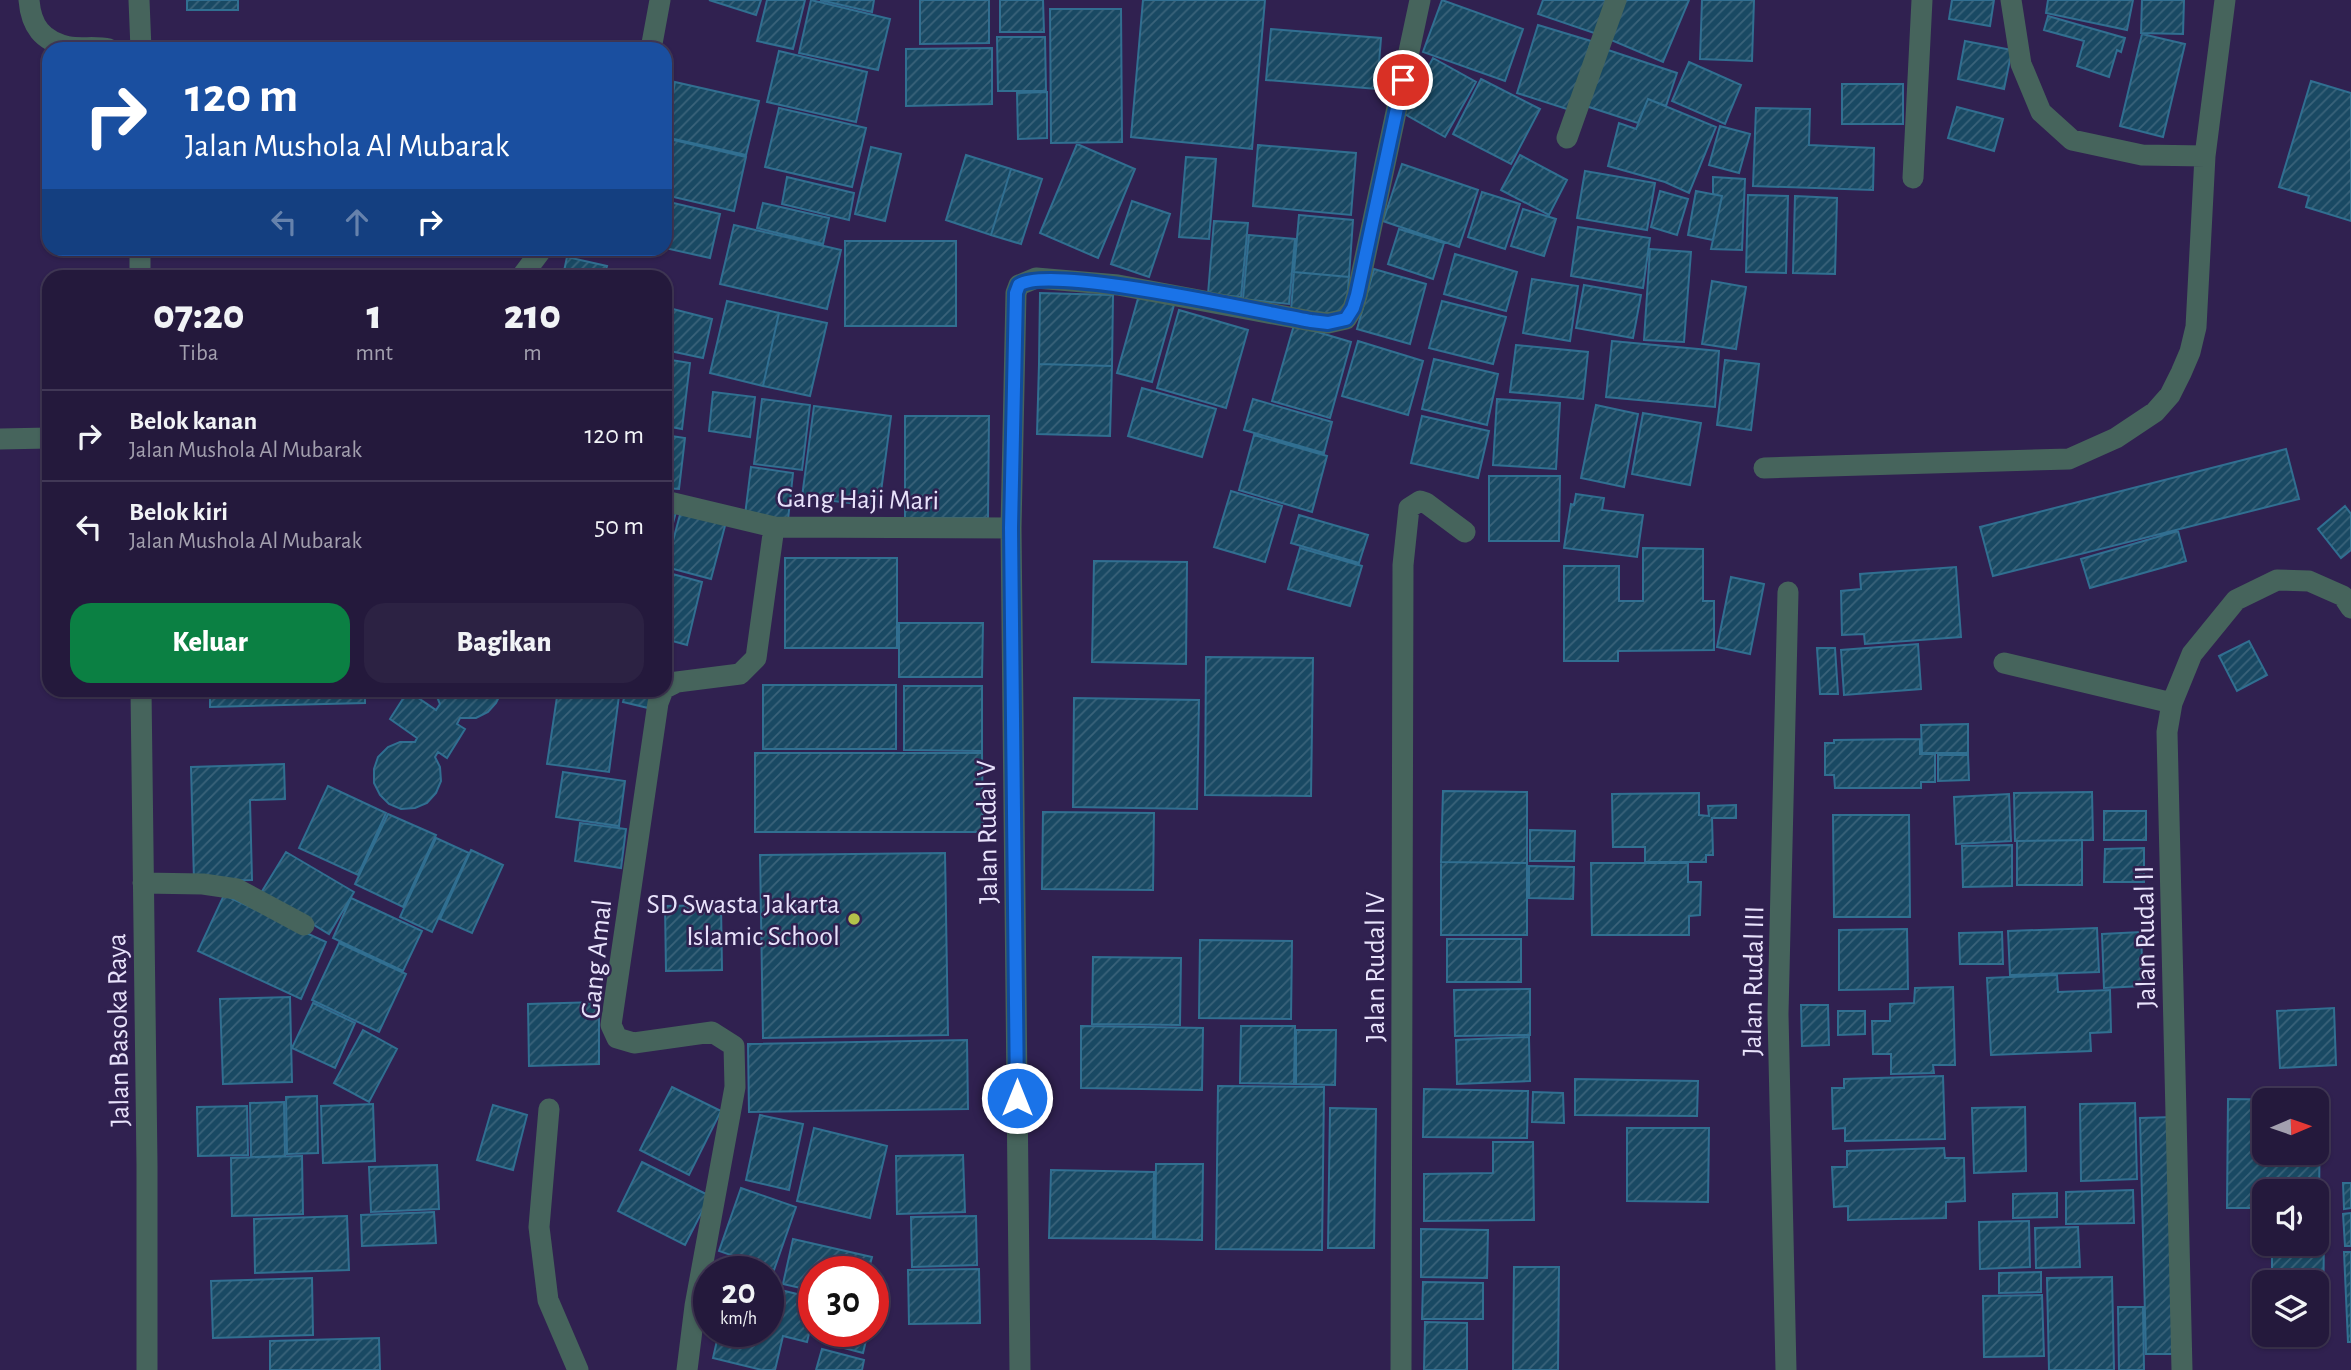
<!DOCTYPE html>
<html lang="id">
<style>
:root{--surface:#24193c;--page:#2c2243;--text:#f1f3f6;--muted:#a3a0af;--line:#413856;--accent:#0b8043}
body{margin:0;font-family:"Alegreya Sans",sans-serif;background:var(--page);color:var(--text);height:100vh;display:flex;flex-direction:column;font-size:26px;white-space:nowrap}
*{box-sizing:border-box;margin:0}
p{font-size:23px;color:var(--muted)}
.icon{flex:none;width:38px;height:38px;fill:none;stroke:currentColor;stroke-width:2;stroke-linecap:round;stroke-linejoin:round}
.map{position:relative;flex:1;overflow:hidden}
.sheet{position:absolute;left:42px;top:270px;width:630px;height:427px;display:flex;flex-direction:column;background:var(--surface);border-radius:21px;box-shadow:0 2px 5px #0004,0 0 0 2px var(--line)}
.sheet>*{flex:none}
.top-card{position:absolute;left:42px;top:42px;width:630px;height:214px;border-radius:21px;box-shadow:0 2px 5px #0004,0 0 0 2px var(--line);background:#1a4fa0;color:#fff;overflow:hidden}
.needle{width:46px;rotate:88deg}
.controls{position:absolute;left:2252px;top:1088px;display:grid;gap:14px}
.controls a{display:grid;place-items:center;width:77px;height:77px;border-radius:14px;background:var(--surface);box-shadow:0 2px 5px #0004,0 0 0 2px var(--line);font-size:35px}
.speed{position:absolute;left:693px;top:1256px;display:flex;gap:14px;font-size:35px;font-weight:700;text-align:center}
.speed>*{display:grid;place-content:center;width:91px;height:91px;border-radius:50%;background:var(--surface);box-shadow:0 2px 5px #0004,0 0 0 2px var(--line);line-height:1}
.speed small{font-size:18px;font-weight:400}
.speed .limit{border:10px solid #d22;background:#fff;color:#111}
.pin{position:absolute;display:grid;place-items:center;width:60px;height:60px;color:#fff;margin:-30px;border:4px solid #fff;border-radius:50%;box-shadow:0 2px 7px #0007}
.me{position:absolute;width:77px;margin:-38px;rotate:0deg;stroke-linejoin:round;filter:drop-shadow(0 0 5px #0008)}
.turn{display:flex;align-items:center;gap:24px;height:147px;padding:0 28px;font-size:32px}
.turn .icon{width:91px;height:91px;stroke-width:2.5}
.turn b{display:block;font-size:49px;line-height:60px}
.lanes{display:flex;align-items:center;height:66px;padding:0 28px;background:#0003;justify-content:center;gap:35px;direction:ltr}
.lanes .off{opacity:.35}
.eta{display:flex;justify-content:space-evenly;align-items:center;height:119px;text-align:center}
.eta b{font-size:42px;font-weight:800;line-height:49px}
.cta{display:flex;gap:14px;margin-top:auto;padding:14px 28px}
.cta a{flex:1;height:80px;border-radius:21px;background:var(--accent);color:#fff;font-size:28px;font-weight:800;line-height:80px;text-align:center}
.cta a+a{background:var(--page);color:var(--text)}
ul{padding:0;list-style:none}
li{display:flex;align-items:center;gap:21px;height:91px;padding:0 28px;border-top:2px solid var(--line)}
li div{flex:1}
li b{display:block;font-size:26px}
li em{font-style:normal}
.map>svg:first-child{display:block}
.building{fill:url(#building-hatch);stroke:#316f91;stroke-width:2;fill-rule:evenodd}
.lines{fill:none;stroke-linecap:round;stroke-linejoin:round}
.minor{stroke:#46645c;stroke-width:21}
.route-casing{stroke:#114b97;stroke-width:18}
.route{stroke:#1a73e8;stroke-width:12}
.poi-dot{fill:#b4c24a;stroke:#302150;stroke-width:2.5}
.labels{text-anchor:middle;stroke-width:5;stroke-linejoin:round;paint-order:stroke}
.street-label{font-size:28px;fill:#e8e2fb;stroke:#302150}
.poi-label{font-size:28px;fill:#e8e2fb;stroke:#302150;text-anchor:end}
</style>
<div class="map">
<svg width="2351" height="1370" viewBox="0 0 2351 1370">
<defs>
<pattern id="building-hatch" width="6" height="6" patternUnits="userSpaceOnUse" patternTransform="scale(1.75)"><rect width="6" height="6" fill="#194963"/><path d="M-1 1l2-2M0 6l6-6M5 7l2-2" fill="none" stroke="#3a637a"/></pattern>
</defs>
<rect width="100%" height="100%" fill="#302150"/>
<path class="building" d="M187 0H238V10H187Z
M709 0H761L756 15Z
M767 0H805L793 49 757 41Z
M811 0 890 19 878 70 799 53Z
M820 0H874L872 12Z
M920 0H989V43L920 44Z
M1000 0H1043L1044 32H1000Z
M1143 0H1265L1252 149 1131 137Z
M1442 0 1523 29 1505 81 1423 52Z
M1543 0H1607L1597 34 1538 14Z
M1619 0H1689L1663 62 1604 37Z
M1702 0H1754L1752 61 1700 59Z
M1952 0H1994L1990 26 1949 19Z
M2048 0H2133L2127 30 2046 13Z
M2142 0H2184L2183 34 2141 33Z
M1050 9H1121L1122 142 1051 143Z
M2048 16 2125 38 2121 52 2117 50 2109 77 2077 66 2084 41 2044 30Z
M1538 25 1591 41 1570 110 1517 93Z
M1271 29 1381 38 1377 89 1266 80Z
M2142 34 2185 44 2163 137 2120 126Z
M997 37H1045L1046 91H998Z
M1965 41 2012 50 2004 89 1958 79Z
M992 48V104L906 106V49Z
M1602 48 1677 73 1666 106 1648 99 1638 123 1583 105Z
M779 51 867 72 856 122 767 102Z
M1433 58 1476 82 1445 137 1403 113Z
M1689 62 1741 85 1725 124 1672 101Z
M1481 79 1540 109 1511 164 1453 134Z
M2311 81 2351 93V221L2306 207 2309 196 2279 187Z
M675 82 759 101 746 155 665 137Z
M1842 84H1903V124H1842Z
M1047 92V138L1018 139 1017 93Z
M1648 99 1716 127 1689 193 1665 182 1608 166 1619 123 1636 129Z
M1957 107 2003 119 1994 151 1948 138Z
M779 108 866 128 852 187 765 167Z
M1756 108 1810 109 1809 145 1874 148 1873 190 1753 186Z
M1720 126 1750 134 1739 173 1709 165Z
M665 138 746 157 734 211 665 195Z
M1077 144 1135 169 1098 258 1040 233Z
M1258 145 1356 153 1351 215 1253 206Z
M871 147 901 154 885 221 855 214Z
M966 155 1011 169 991 235 946 220Z
M1520 155 1567 180 1549 215 1501 190Z
M1186 157 1216 159 1209 239 1179 237Z
M1402 164 1478 190 1459 247 1383 221Z
M1011 169 1042 179 1021 244 991 235Z
M1585 171 1655 183 1647 230 1577 218Z
M787 177 854 193 849 220 782 204Z
M1713 177 1745 179 1742 250 1711 249 1722 196 1713 194Z
M1660 191 1688 199 1677 235 1651 227Z
M1696 191 1722 196 1713 240 1688 235Z
M1482 192 1520 204 1505 249 1468 237Z
M1748 195 1788 196 1786 273 1746 272Z
M1795 196 1837 198 1835 274 1793 273Z
M665 201 720 214 710 258 665 248Z
M1132 201 1170 214 1149 277 1111 264Z
M763 203 829 218 823 244 757 228Z
M1523 209 1556 219 1544 256 1511 246Z
M1299 215 1353 220 1349 277 1294 272Z
M1214 221 1248 223 1241 297 1208 294Z
M734 225 841 250 827 309 720 284Z
M1578 227 1650 238 1643 288 1571 276Z
M1399 229 1444 243 1433 279 1388 264Z
M1249 235 1295 239 1289 304 1243 299Z
M845 241H956V326H845Z
M1650 249 1691 252 1684 342 1644 340Z
M1455 254 1517 272 1506 311 1444 294Z
M567 257 607 266 604 276H563Z
M1374 269 1426 284 1410 344 1357 329Z
M1294 272 1349 277 1346 315 1291 310Z
M1532 279 1578 286 1570 341 1523 333Z
M1712 281 1746 287 1736 349 1702 344Z
M1584 285 1641 295 1633 338 1576 328Z
M1040 293 1113 295 1112 366 1039 364Z
M1139 295 1174 305 1152 382 1117 373Z
M727 301 779 313 763 386 710 373Z
M1442 301 1506 317 1493 364 1429 348Z
M665 307 712 319 703 358 665 350Z
M1179 310 1248 330 1226 408 1157 388Z
M779 313 827 323 810 396 763 386Z
M1294 325 1351 342 1330 418 1272 401Z
M1358 341 1423 361 1408 415 1342 396Z
M1612 341 1719 351 1715 407 1606 397Z
M1516 345 1588 352 1583 399 1510 392Z
M665 359 690 363 682 429 665 426Z
M1434 359 1498 374 1487 425 1422 409Z
M1725 360 1759 364 1751 430 1717 425Z
M1039 364 1112 366 1110 436 1037 434Z
M1142 388 1216 409 1202 457 1128 436Z
M713 392 755 397 750 437 709 431Z
M762 399 810 405 802 470 754 464Z
M1253 399 1332 422 1324 453 1244 430Z
M1497 399 1560 403 1556 469 1493 465Z
M1596 405 1638 414 1624 487 1581 478Z
M814 406 891 416 879 507 802 497Z
M1643 413 1701 423 1690 485 1632 474Z
M905 416H989L988 518H905Z
M1422 416 1489 431 1478 478 1411 463Z
M665 435 685 438 679 489 665 488Z
M1254 435 1327 456 1312 512 1239 490Z
M2286 449 2299 499 1993 576 1980 527Z
M751 467 793 473 788 520 745 515Z
M1489 476H1560L1559 541H1489Z
M1231 491 1282 506 1265 562 1214 547Z
M1576 494 1604 498 1602 510 1643 515 1637 557 1564 548 1571 504 1574 505Z
M2345 506 2351 514V550L2341 558 2318 529Z
M665 509 676 512 665 553Z
M681 511 726 522 711 579 666 567Z
M1299 515 1368 535 1359 563 1291 543Z
M2178 531 2186 561 2090 588 2081 559Z
M1300 548 1362 566 1350 606 1288 589Z
M1643 548 1703 549V601H1714V650L1618 651V661H1564V566H1619V601H1643Z
M785 558H897V648H785Z
M1094 561 1187 562 1186 664 1092 662Z
M1956 567 1961 637 1865 644 1864 634 1842 635 1841 591 1861 589 1860 574Z
M665 572 702 582 687 645 665 639Z
M1731 577 1764 584 1750 654 1717 647Z
M899 623H983L982 677H899Z
M2249 641 2267 675 2237 691 2219 656Z
M1918 644 1921 689 1844 695 1841 650Z
M1817 648H1835L1838 694H1820Z
M1206 657 1313 658 1311 796 1205 795Z
M763 685H896V749H763Z
M904 686H982V751L904 750Z
M210 690H365V703L210 707Z
M434 690 502 691 496 703 488 712 476 718H460L457 724 465 729 447 758 438 752 435 757 440 767 441 781 436 793 427 803 415 808 401 809 389 804 380 795 374 783V769L378 757 388 747 400 742H415L417 738 390 719 408 691 436 710 440 704Z
M558 690 619 696 609 772 547 764Z
M626 690H652L648 708 623 702Z
M1074 698 1199 700 1197 809 1073 807Z
M1968 724V753H1922L1921 725Z
M1920 739V754H1935V782H1921V788H1835L1834 775H1825V743H1834V740Z
M755 753H982L983 832H755Z
M1938 755H1968L1969 780 1938 781Z
M284 764 285 799 250 800 252 880 194 881 191 767Z
M563 772 625 781 619 826 556 817Z
M328 786 386 813 358 875 299 848Z
M1443 791 1527 792V863L1441 862Z
M2092 792 2093 840 2015 841 2014 793Z
M1699 793V815L1709 816 1708 806 1736 805V818H1712L1713 855H1706V862H1645V847H1613L1612 794Z
M2009 794 2011 841 1956 844 1954 797Z
M2104 811H2146V840H2104Z
M1043 812 1154 813 1153 890 1042 889Z
M388 814 436 835 403 907 355 884Z
M1833 815H1909L1910 917H1834Z
M580 823 626 829 621 868 575 861Z
M1530 830 1575 831 1574 861H1530Z
M436 838 469 853 432 932 400 917Z
M2082 840V885H2017V841Z
M2012 845V886L1963 887 1962 846Z
M2144 848V882H2104L2105 849Z
M471 850 503 865 472 933 440 919Z
M286 852 354 892 329 934 261 893Z
M945 853 948 1035 763 1038 760 855Z
M1441 862 1527 863V935H1441Z
M1591 863H1688V882H1701L1700 915 1689 916V935H1592Z
M1529 866 1574 867 1573 899 1529 898Z
M224 895 326 942 301 999 198 951Z
M351 898 422 931 403 971 333 938Z
M721 905 722 970 666 971 665 906Z
M2097 928 2099 972 2010 975 2008 931Z
M1907 929 1908 989 1839 990V930Z
M2002 932 2003 964H1960L1959 933Z
M2141 932 2143 986 2104 988 2102 934Z
M1447 939H1521V982H1447Z
M1200 940 1292 941 1291 1019 1199 1018Z
M339 943 406 974 379 1032 312 1000Z
M1093 957 1181 958 1180 1025 1092 1024Z
M2057 975 2058 992 2110 990 2111 1032 2090 1033 2091 1051 1991 1055 1987 978Z
M1953 987 1955 1065H1933L1934 1073 1891 1074V1054H1873L1872 1021H1890V1004L1914 1003 1915 988Z
M1530 989V1035L1455 1036 1454 990Z
M290 997 292 1082 223 1084 220 999Z
M599 1002V1064L529 1066 528 1004Z
M313 1003 355 1023 335 1068 292 1048Z
M1801 1005H1828L1829 1045 1802 1046Z
M2334 1008 2336 1065 2280 1068 2277 1011Z
M1838 1011H1865V1034L1838 1035Z
M1081 1026 1203 1028 1202 1090 1081 1088Z
M1241 1026H1295L1294 1084 1240 1083Z
M363 1030 397 1049 369 1102 334 1083Z
M1296 1030H1336L1335 1085 1296 1084Z
M1529 1037 1530 1081 1457 1084 1456 1040Z
M967 1040 968 1109 749 1112 748 1044Z
M1943 1076 1945 1139 1845 1141V1128L1833 1129 1832 1088H1844V1079Z
M1575 1079 1698 1081 1697 1116 1575 1115Z
M1218 1086 1324 1087 1322 1250 1216 1249Z
M672 1087 721 1111 689 1175 640 1150Z
M1424 1089 1528 1091 1527 1138 1423 1137Z
M1533 1092 1563 1093 1564 1123 1532 1122Z
M317 1096 318 1153 287 1154 286 1097Z
M2228 1099 2320 1100 2319 1208H2317V1192H2264V1208H2227ZM2264 1101H2317V1153H2264Z
M284 1102 285 1156 251 1157 250 1103Z
M2135 1103 2137 1179 2081 1181 2080 1104Z
M373 1104 375 1161 323 1163 321 1106Z
M493 1105 527 1115 513 1170 477 1160Z
M247 1106 248 1155 198 1156 197 1107Z
M2025 1107 2026 1171 1974 1173 1972 1108Z
M1330 1108 1376 1109 1374 1248H1328Z
M760 1115 803 1124 789 1190 746 1180Z
M2173 1117 2179 1354H2146L2140 1118Z
M814 1128 887 1146 870 1218 797 1201Z
M1627 1128H1709L1708 1202 1627 1201Z
M1493 1142H1533L1534 1220 1424 1221V1174L1493 1173Z
M1944 1148 1945 1158H1964L1965 1201 1946 1202V1218L1848 1220V1206L1834 1207 1832 1167H1847V1151Z
M963 1155 965 1212 897 1214 896 1156Z
M302 1156 303 1214 232 1216 231 1158Z
M642 1162 710 1196 685 1245 618 1211Z
M1156 1164H1203L1202 1240 1155 1239Z
M437 1165 439 1209 371 1212 369 1167Z
M1051 1170 1154 1172 1153 1239 1049 1238Z
M2343 1183H2351V1208L2344 1209Z
M741 1188 796 1207 774 1270 719 1251Z
M2133 1190 2134 1223 2066 1224V1192Z
M2057 1193V1217L2013 1218V1194Z
M434 1212 436 1243 362 1246 361 1215Z
M2351 1213V1246H2345L2343 1214Z
M347 1216 349 1270 255 1273 254 1219Z
M976 1216 977 1265 912 1267 911 1217Z
M2029 1221 2030 1267 1980 1269 1979 1222Z
M2317 1224H2324L2323 1340H2272V1335H2317V1283H2272V1244H2317Z
M2078 1227 2080 1267 2036 1268 2035 1228Z
M1421 1229 1488 1230 1487 1278 1421 1277Z
M793 1239 872 1257 868 1272H814V1291L783 1284Z
M2344 1252H2351V1342H2348Z
M1514 1267H1559L1558 1370H1513Z
M979 1269 980 1323 909 1324 908 1270Z
M2041 1272V1292L1999 1293V1273Z
M2112 1277 2114 1370H2049L2047 1278Z
M312 1278 313 1335 213 1338 211 1281Z
M1423 1282 1483 1283V1319H1422Z
M768 1287 814 1298V1313L807 1342 783 1336 775 1370H762L713 1358 719 1332H768Z
M2042 1295 2044 1356 1984 1357 1983 1296Z
M2118 1307H2143L2144 1370H2119Z
M1425 1322 1467 1323V1370H1424Z
M827 1332H868L863 1353 825 1343Z
M379 1338 380 1370H270V1341Z
M822 1349 864 1360 862 1370H816Z"/>
<g class="lines">
<path class="minor" d="M29 0C31 26 42 41 69 47 82 49 96 46 109 49
M139 0 141 49
M2011 0 2021 64 2041 112 2072 140 2142 155 2205 156
M651 49 660 0
M1567 138 1616 0
M1913 178 1922 0
M140 276V248
M522 276 543 248
M0 439 49 438
M1764 468 2069 459 2116 438 2155 412 2170 395 2181 373 2190 352 2196 327 2205 156 2225 0
M665 501 774 527 1011 528
M2004 663 2172 703
M665 688 677 682 740 674 756 658 774 527
M141 690 147 1165V1370
M663 690 658 703 611 1025 617 1038 634 1043 712 1032 734 1046 735 1087 695 1306 687 1370
M143 883 203 884 237 889 304 925
M549 1109 539 1227 548 1300 578 1370
M1020 1370 1011 528 1016 293 1019 285 1036 278 1118 285 1311 321 1328 323 1346 319 1353 308 1357 295 1420 0
M1401 1370 1403 565 1409 508 1420 501 1426 503 1465 532
M1786 1370 1778 1014 1788 592
M2182 1370 2167 732 2172 703 2192 654 2236 600 2277 580 2309 581 2343 596 2351 608"/>
</g>
<g class="lines">
<defs>
<path id="route" d="M1017 1098 1011 528 1016 293 1019 285C1049 264 1265 313 1311 321L1328 323 1346 319 1353 308 1357 295 1403 80"/>
</defs>
<use href="#route" class="route-casing"/>
<use href="#route" class="route"/>
</g>
<circle class="poi-dot" cx="854" cy="919" r="7"/>
<g class="labels">
<g class="street-label">
<text transform="translate(858 498) rotate(1)" y="10">Gang Haji Mari</text>
<text transform="translate(986 832) rotate(-91)" y="10">Jalan Rudal V</text>
<text transform="translate(2144 937) rotate(-91)" y="10">Jalan Rudal II</text>
<text transform="translate(595 959) rotate(-84)" y="10">Gang Amal</text>
<text transform="translate(1374 967) rotate(-90)" y="10">Jalan Rudal IV</text>
<text transform="translate(1752 981) rotate(-89)" y="10">Jalan Rudal III</text>
<text transform="translate(117 1030) rotate(-91)" y="10">Jalan Basoka Raya</text>
</g>
<g class="poi-label">
<text x="840" y="913">SD Swasta Jakarta<tspan x="840" dy="32">Islamic School</tspan></text>
</g>
</g>
</svg>
<div class="controls">
<a><svg class="needle" viewBox="-14 -14 28 28"><path d="M0-13l5 13h-10z" fill="#e53935"/><path d="M0 13l5-13h-10z" fill="#a3a0af"/></svg></a>
<a><svg class="icon" aria-label="sound" viewBox="0 0 24 24"><path d="M4 9h4l5-4v14l-5-4H4zM17 9q2 3 0 6"/></svg></a>
<a><svg class="icon" aria-label="layers" viewBox="0 0 24 24"><path d="M12 4l9 5-9 5-9-5zM3 14l9 5 9-5"/></svg></a>
</div>
<div class="speed"><div>20<small>km/h</small></div><div class="limit">30</div></div>
<div class="pin" style="left:1403px;top:80px;background:#d93025"><svg class="icon" aria-label="arrive" viewBox="0 0 24 24"><path d="M6 21V4h12l-3 4 3 4H6"/></svg></div>
<svg class="me" style="left:1017px;top:1098px" viewBox="-20 -20 40 40"><circle r="17" fill="#1a73e8" stroke="#fff" stroke-width="3"/><path d="M0-11L8 9 0 5-8 9z" fill="#fff"/></svg>
<div class="top-card">
<div class="turn"><svg class="icon" aria-label="right" viewBox="0 0 24 24"><path d="M7 20v-9h11M14 6l5 5-5 5"/></svg><div><b>120 m</b>Jalan Mushola Al Mubarak</div></div>
<div class="lanes"><svg class="icon off" aria-label="left" viewBox="0 0 24 24"><path d="M17 20v-9H6M10 6l-5 5 5 5"/></svg><svg class="icon off" aria-label="ahead" viewBox="0 0 24 24"><path d="M12 20V5M6 11l6-6 6 6"/></svg><svg class="icon" aria-label="right" viewBox="0 0 24 24"><path d="M7 20v-9h11M14 6l5 5-5 5"/></svg></div>
</div>
<section class="sheet">
<div class="eta">
<div><b>07:20</b><p>Tiba</p></div>
<div><b>1</b><p>mnt</p></div>
<div><b>210</b><p>m</p></div>
</div>
<ul>
<li><svg class="icon" aria-label="right" viewBox="0 0 24 24"><path d="M7 20v-9h11M14 6l5 5-5 5"/></svg><div><b>Belok kanan</b><p>Jalan Mushola Al Mubarak</p></div><em>120 m</em></li>
<li><svg class="icon" aria-label="left" viewBox="0 0 24 24"><path d="M17 20v-9H6M10 6l-5 5 5 5"/></svg><div><b>Belok kiri</b><p>Jalan Mushola Al Mubarak</p></div><em>50 m</em></li>
</ul>
<div class="cta"><a>Keluar</a><a>Bagikan</a></div>
</section>
</div>
